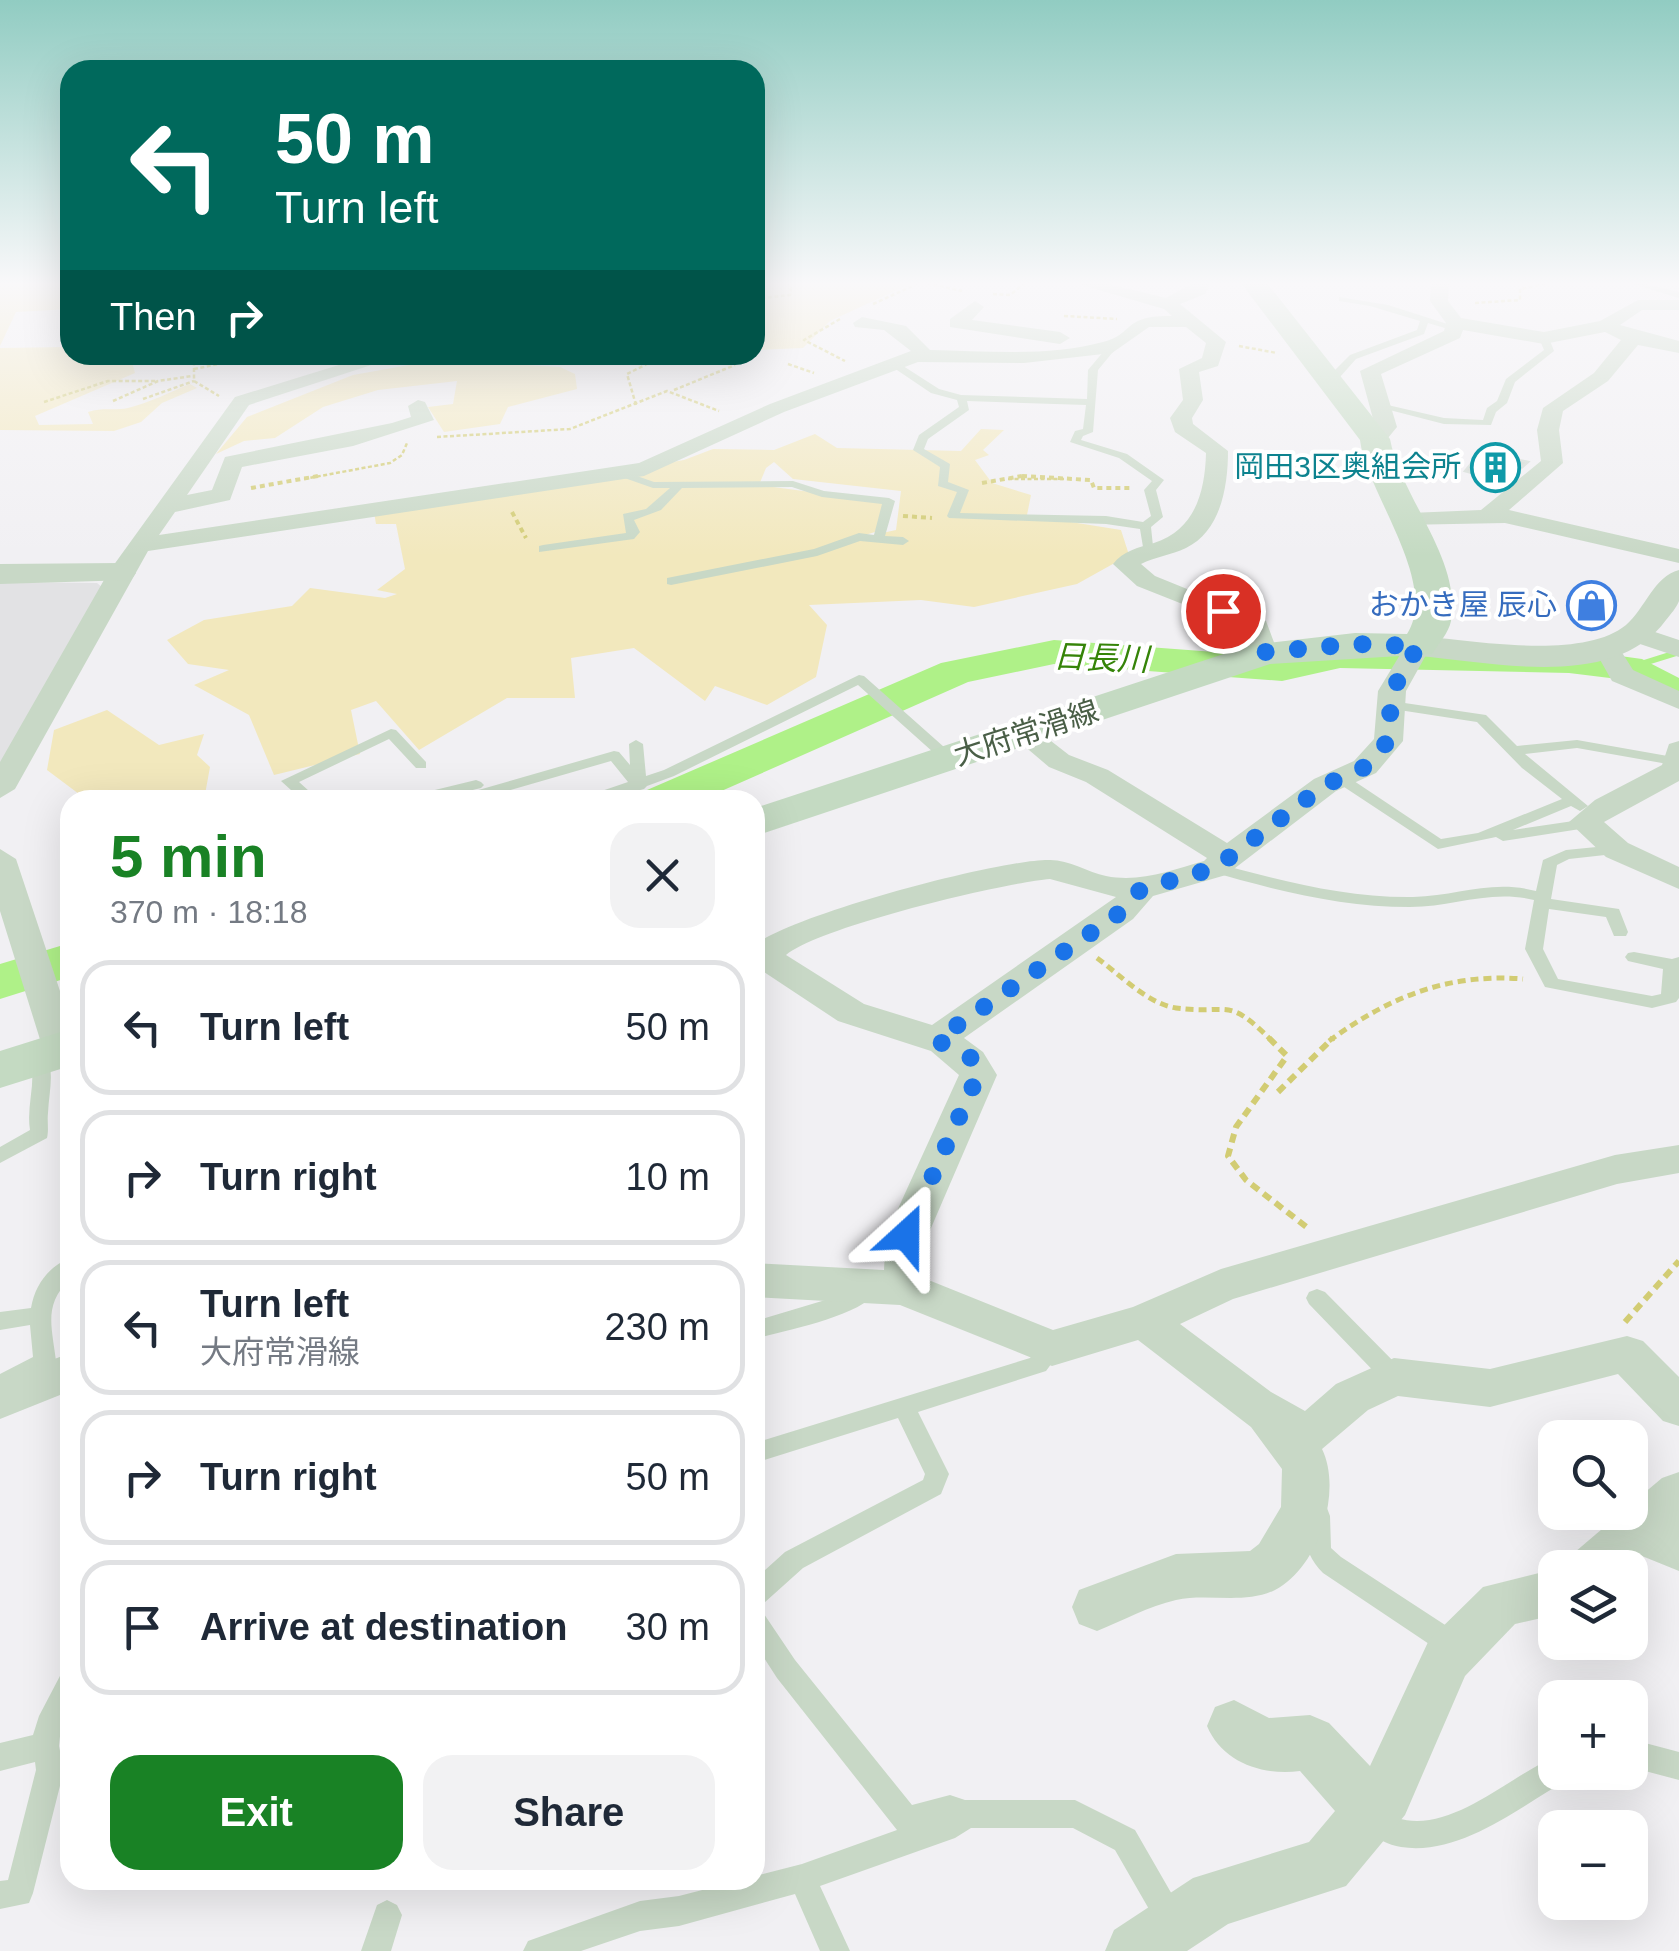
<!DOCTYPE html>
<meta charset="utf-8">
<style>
:root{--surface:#fff;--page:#f2f2f3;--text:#1f2937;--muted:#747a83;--line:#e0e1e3;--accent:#198225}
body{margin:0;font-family:Arial,"Noto Sans JP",sans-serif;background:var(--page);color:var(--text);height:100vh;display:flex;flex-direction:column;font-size:38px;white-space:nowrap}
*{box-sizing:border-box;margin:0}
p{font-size:32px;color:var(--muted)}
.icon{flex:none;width:55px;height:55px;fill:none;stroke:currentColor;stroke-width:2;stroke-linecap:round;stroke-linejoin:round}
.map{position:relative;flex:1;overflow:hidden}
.panel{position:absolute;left:60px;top:790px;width:705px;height:1100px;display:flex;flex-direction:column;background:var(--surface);border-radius:30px;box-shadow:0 10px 40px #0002}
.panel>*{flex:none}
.top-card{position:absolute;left:60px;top:60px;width:705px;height:305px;border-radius:30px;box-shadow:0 10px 40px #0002;background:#00695c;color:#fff;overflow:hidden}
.tools{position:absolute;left:1538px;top:1420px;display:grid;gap:20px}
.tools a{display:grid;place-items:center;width:110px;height:110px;border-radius:20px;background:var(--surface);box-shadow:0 10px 40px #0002;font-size:50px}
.pin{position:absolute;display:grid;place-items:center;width:85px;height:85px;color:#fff;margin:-42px;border:5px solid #fff;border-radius:50%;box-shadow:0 2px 10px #0007}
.me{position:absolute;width:110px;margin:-55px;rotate:24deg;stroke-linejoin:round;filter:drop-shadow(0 0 8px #0008)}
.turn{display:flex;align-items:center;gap:35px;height:210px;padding:0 50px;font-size:45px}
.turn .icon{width:130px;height:130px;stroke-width:2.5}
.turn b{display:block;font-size:70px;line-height:85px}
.then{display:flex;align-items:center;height:95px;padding:0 50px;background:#0003;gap:20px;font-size:38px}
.round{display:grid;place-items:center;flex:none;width:105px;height:105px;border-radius:30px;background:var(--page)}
.summary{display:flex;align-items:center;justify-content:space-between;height:170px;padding:0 50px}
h1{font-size:60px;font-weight:600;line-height:75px;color:var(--accent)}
.action{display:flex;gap:20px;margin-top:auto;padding:20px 50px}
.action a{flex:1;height:115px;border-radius:30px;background:var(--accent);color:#fff;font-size:40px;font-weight:600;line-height:115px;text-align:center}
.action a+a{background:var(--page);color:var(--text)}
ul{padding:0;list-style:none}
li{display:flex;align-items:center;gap:30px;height:135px;margin:0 20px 15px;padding:0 30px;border:5px solid var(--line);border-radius:30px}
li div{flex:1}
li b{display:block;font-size:38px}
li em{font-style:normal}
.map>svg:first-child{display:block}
.education{fill:#e2e2e4}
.green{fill:#f2e8bd;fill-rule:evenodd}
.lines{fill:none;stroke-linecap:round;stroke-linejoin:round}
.stream{stroke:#aff188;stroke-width:6}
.river{fill:#aff188;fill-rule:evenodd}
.building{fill:#d0d8d0;stroke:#d4dcd5;stroke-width:2.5}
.path-far3{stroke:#d2cc73;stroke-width:2.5;stroke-dasharray:4 2.5;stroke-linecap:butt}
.path-far2{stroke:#d2cc73;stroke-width:4;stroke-dasharray:5 4;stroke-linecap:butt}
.path-far1{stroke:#d2cc73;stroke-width:5;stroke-dasharray:8 5;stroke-linecap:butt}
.path{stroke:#d2cc73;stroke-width:6;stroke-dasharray:9 6;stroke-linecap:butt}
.service{fill:#c8d8c6;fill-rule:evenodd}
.minor{fill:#c8d8c6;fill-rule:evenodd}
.tertiary{fill:#c8d8c6;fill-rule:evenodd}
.secondary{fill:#c4dac2;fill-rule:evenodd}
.route{stroke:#1a73e8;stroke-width:18;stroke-dasharray:0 32.4}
.labels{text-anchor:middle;stroke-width:8;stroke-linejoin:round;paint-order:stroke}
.far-culture-label{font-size:30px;fill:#0d838f;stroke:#fff;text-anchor:end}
.far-shop-label{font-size:30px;fill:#366cbe;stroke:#fff;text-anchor:end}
.far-street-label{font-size:30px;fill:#4a5f47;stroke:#fff}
.far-water-label{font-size:32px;font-style:italic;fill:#358408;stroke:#fff}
</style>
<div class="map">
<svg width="1679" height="1951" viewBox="0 0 1679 1951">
<rect width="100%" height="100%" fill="#f1f0f3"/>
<path class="education" d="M0 582 97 583 104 589 0 766Z"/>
<path class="green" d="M0 283H70V309L16 312 0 346Z
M767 283H909L910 284 830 321 803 348 755 350V291L768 287Z
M70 347V355H130L135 373 35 416 39 425 93 424 88 412C103 407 114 411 128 408 149 403 170 392 190 384L197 388 162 403 141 422 114 431 0 430V348Z
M465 355H504L507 364 560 367 575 374 577 389 508 407 500 424 444 432 428 407 453 404 457 381 378 390 323 407 275 438 244 441 216 454 247 417 353 375Z
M981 429 1004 430 983 450 989 455 975 460 992 483 1031 495 1027 515 1121 530 1129 555 1077 584 974 607 921 600 809 605 827 625 816 677 767 705 715 686 705 701 634 648 571 658 575 698H507L419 750 376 701 351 710 360 754 274 775 249 715 194 685 229 670 188 664 167 640 204 620 292 606 310 588 385 598 397 594 377 590 405 569 396 524H376L374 512 684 460 713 449 774 450 815 434 837 448 961 451ZM774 462 793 479 901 491 896 530 845 541 875 532 886 502 759 485 766 468Z
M107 710 159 745 204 734 197 755 210 767 204 800H87L47 770 54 730Z"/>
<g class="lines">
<path class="stream" d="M1628 668 1679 652"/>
<path class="river" d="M1054 640 1282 657 1340 644 1569 649 1642 659 1679 678V707L1618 679 1569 673 1340 668 1282 681 1054 664 968 682 701 800H640L647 790 941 663Z
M70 943V977L0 999V964Z"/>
</g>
<path class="building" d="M1481 452 1528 462 1505 482 1465 471Z"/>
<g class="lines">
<path class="path-far3" d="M927 283 962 291
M993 294 1010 295 1025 283
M755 299 790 295 791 286 784 283
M1475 303 1520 300V289L1549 283
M873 304 919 283
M1064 316 1117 319
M840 319 804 340 845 361
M1239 346 1277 353
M194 355V381L219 396
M788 364 814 373
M194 369 263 355
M674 390 735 365
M143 399 194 381
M113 401 158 381 192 376
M44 402 108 381H158
M636 405 627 374 647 364
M437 437 570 429 667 391 719 411
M304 479 390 463 402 455 407 443
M1008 479H1065"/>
<path class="path-far2" d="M1022 476 1091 480 1094 488H1132
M982 483 1022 476
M251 488 318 476
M512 512 526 538
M903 516 932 518"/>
<path class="path-far1" d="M1097 958C1119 974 1148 1004 1176 1008 1231 1015 1226 995 1272 1041
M1329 1041C1389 997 1448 973 1523 979"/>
<path class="path" d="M1269 1038 1287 1056 1236 1127 1228 1156 1246 1180 1309 1229
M1278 1092 1333 1038
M1625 1322 1679 1261"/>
<path class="service" d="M1629 283H1643L1679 292V298Z
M1339 297 1388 305 1460 328 1455 331 1428 323 1424 334 1356 359 1340 377 1324 378V374L1333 372 1350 355 1417 330 1420 321 1370 306 1339 301Z
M1544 335 1549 338 1554 351 1515 382 1507 403 1496 412 1491 425 1444 424 1374 406 1379 403 1444 418 1483 420 1487 408 1497 401 1506 379 1544 350 1539 338Z
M1109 345 1117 347 1098 370 1093 432 1083 436 1081 440 1127 454 1164 480 1156 490 1163 517 1151 527 1154 556 1144 553 1140 529 1106 524 949 518 947 516 957 492 938 486 940 467 913 450 919 435 959 407 957 400 931 393 891 366V362H897L939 389 961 395 1087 399 1088 370ZM967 401 1086 405 1083 429 1075 431 1070 442 1119 458 1152 481 1144 490 1151 516 1143 522 1106 516 960 513 969 490 948 482 950 464 924 449 928 439 969 410Z
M620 470 654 482 793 481 824 491 889 498 895 501 885 536 903 537 909 541 903 545 860 541 817 556 671 585 667 584V578L814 549 859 533 874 535 882 504 822 497 792 487 682 488 661 510 634 520 640 532 634 539 539 552V546L543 545 626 533 623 514 646 509 670 488H653L616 475V471Z
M859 675 864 676 953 755V761H943L858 685 674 776 647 786 644 789 604 800H581L584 797 628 782 611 761 476 800H451L454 797 614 751 619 752 630 765 629 744 636 740 643 744 646 776 664 770Z
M1391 701 1486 715 1517 746 1577 740 1679 758V766L1577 748 1525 754 1588 806 1580 811 1571 806 1513 830 1587 819 1593 821 1595 824 1593 827 1503 841 1496 837 1438 849 1335 781 1332 778 1335 775H1345L1441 839 1478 833 1562 799 1522 768 1477 722 1386 708 1384 705Z
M391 729 396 730 426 762V768H416L389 739 299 782 319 800H302L281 781Z
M476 780 481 782 484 785 481 788 431 800H403L406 797Z
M1617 845 1623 847 1625 850 1623 853 1569 859 1557 865 1551 899 1619 909 1628 932 1626 936H1614L1606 917 1549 909 1543 949 1558 979 1652 996 1661 994 1663 969 1628 961 1625 957 1628 953 1634 952 1672 959 1679 957V998L1676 1002 1652 1008 1545 987 1525 949 1534 900C1490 889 1453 907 1410 907 1341 907 1274 890 1209 871L1207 868 1215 863C1280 880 1345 898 1413 897 1458 896 1491 879 1536 891L1543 860 1566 850Z
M39 1051 46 1053C55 1073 49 1091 48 1113 47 1122 49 1129 47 1138L0 1163V1147L30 1130C26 1105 37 1082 30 1057Z
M70 1258V1279C43 1305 52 1327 56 1361L53 1367 0 1394V1374L33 1357 30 1325 0 1330V1312L31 1308C35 1285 48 1267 70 1258Z
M866 1283 874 1285 877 1291C860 1317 785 1330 755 1339V1321L842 1295Z
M1317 1289 1325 1292 1402 1370 1405 1377 1402 1384 1394 1386 1386 1384 1309 1304 1306 1298 1309 1292Z
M1052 1339 1060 1342 1063 1348 1046 1371 918 1412 949 1474 941 1494 803 1568 764 1603 755 1607V1579L785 1552 923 1480 925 1474 898 1418 755 1463V1443L1030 1358 1044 1342Z
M1318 1505 1327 1508 1330 1516 1331 1548 1341 1557 1462 1636 1466 1645 1462 1654 1453 1657 1444 1654 1323 1573C1306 1556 1299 1532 1309 1508Z
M755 1610 764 1614 795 1660 912 1805 950 1795 965 1800H1075L1135 1830 1181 1910 1186 1920 1181 1930 1171 1935 1161 1930 1115 1850 1073 1828H971L955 1838 820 1886 850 1951H820L795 1894 679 1926 640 1931 581 1951H523L528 1941 640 1901 679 1896 741 1880H755V1876L802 1864 897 1830 777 1678 755 1644Z
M70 1670V1710L61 1727 59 1746 64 1770 33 1893 29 1903 0 1909V1881L8 1880 36 1770 35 1762 0 1771V1743L33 1735 39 1716 61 1674Z
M1630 1739 1679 1752V1780L1630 1767Z
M1555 1757V1772H1568L1565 1781C1517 1809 1459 1856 1401 1847 1388 1845 1377 1838 1365 1832L1361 1822 1365 1812 1375 1808C1382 1811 1389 1815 1397 1818 1450 1835 1509 1776 1555 1757Z
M387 1900 397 1905 402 1915 391 1951H361L377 1905Z"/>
<path class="minor" d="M1075 283H1105L1166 298 1193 283H1211L1205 294 1180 304 1226 342 1218 366 1199 372 1203 400 1192 418 1193 424 1228 451C1228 486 1221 531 1186 548 1171 555 1155 557 1141 564L1155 576 1266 621 1278 653 1275 659H1255L1245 631 1238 626 1137 586 1113 564C1123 551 1139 547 1154 543 1195 530 1205 492 1206 453L1175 432 1170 418 1183 400 1179 369 1202 358 1206 343 1186 327H1149L1112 353 1024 363 918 362 784 412 644 476 148 551 15 789 0 798V762L108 573 235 397 371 355H402L249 405 187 495 212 490 225 457 392 423 411 417 408 406 418 400 425 402 434 420 353 446 242 467 230 500 175 512 159 535 639 463 770 404 911 351 884 330 855 327 853 323 862 317 906 326 930 350C986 351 1048 357 1103 342 1135 334 1122 315 1172 316L1164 309Z
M1431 283H1449L1448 301 1461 318 1544 332 1600 321 1638 300H1679V310H1642L1620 325 1679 341V353L1638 345 1608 381 1563 411 1559 430 1563 463 1509 510 1679 549V563L1505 523 1402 525 1398 520 1410 513 1481 510 1541 461 1537 430 1543 408 1594 373 1621 340 1605 332 1544 344 1463 330 1460 338 1381 374 1397 427 1383 444H1367L1364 439 1375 426 1360 371 1444 331 1446 323 1430 301Z
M975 301 984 307 972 320 1060 332 1070 338 1060 344 950 327V319Z
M1637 626 1679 640V657L1628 640 1624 634Z
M1418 638 1431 646 1406 691 1403 741 1376 773 1336 791 1226 875 1153 896 1133 919 964 1038 983 1052 997 1075 928 1235 926 1279 1053 1330 1133 1307 1221 1269 1615 1155 1679 1145V1173L1617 1184 1233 1299 1180 1324 1271 1392 1305 1411 1336 1384 1394 1358 1490 1369 1627 1336 1643 1341 1679 1377V1426L1663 1421 1618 1374 1490 1407 1398 1396 1368 1410 1322 1449C1343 1492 1318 1568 1275 1590 1244 1605 1208 1593 1176 1600 1149 1606 1122 1621 1097 1631L1079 1624 1072 1607 1079 1590 1176 1554 1250 1551 1259 1544 1281 1507 1282 1469 1251 1427 1138 1340 1052 1366 900 1305 755 1297V1263L884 1270 886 1235 959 1075 931 1051 838 1021 764 972 755 974V945C792 915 997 860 1048 860 1068 859 1087 872 1106 876 1140 883 1172 870 1204 861L1207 858 1086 782 1049 767 1009 733 1013 727H1033L1069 755 1108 770 1227 843 1314 779 1354 761 1374 739 1378 691 1409 640ZM1050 879 1116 897 932 1025 864 1004 786 955C819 927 1002 883 1050 879Z
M1607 641 1616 643 1633 670 1679 691V709L1612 681 1594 649Z
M1679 741V781L1604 822 1628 843 1679 867V889L1606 857 1569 822 1595 800 1662 765 1669 744Z
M0 849 16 859 70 1021V1059L48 1058 43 1049 0 911Z
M70 1353V1391L0 1419V1380Z
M1679 1472V1571L1642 1556 1629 1568H1568L1575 1552 1622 1512H1630V1505L1662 1478Z
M1555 1569V1615L1515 1624 1465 1676 1405 1815 1346 1886 1228 1924 1187 1951H1105L1114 1930 1193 1878 1309 1842 1335 1811 1300 1771C1262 1776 1222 1762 1207 1726L1215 1707 1234 1700 1269 1718 1310 1715 1329 1723 1370 1766 1429 1640 1483 1587Z"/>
<path class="tertiary" d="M120 563 136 573 131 580 0 584V564Z
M1679 570C1679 580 1679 592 1679 601 1677 607 1670 615 1666 620 1614 691 1493 662 1418 656L1406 653 1401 646 1406 639 1418 636C1472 640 1582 661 1626 625 1645 609 1654 576 1679 570Z"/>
<path class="secondary" d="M1241 283H1267L1390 439C1400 496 1462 559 1451 621 1449 632 1438 645 1432 654L1270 664 755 836V808L1251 645 1355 633 1407 634C1440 583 1366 492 1360 440Z
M70 1029V1066L0 1088V1051Z"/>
</g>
<linearGradient id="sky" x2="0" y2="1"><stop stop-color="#91ccc2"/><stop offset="0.51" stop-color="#f9f8fa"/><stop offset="1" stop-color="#f9f8fa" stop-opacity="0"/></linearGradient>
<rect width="1679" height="556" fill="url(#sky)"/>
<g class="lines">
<path class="route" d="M906 1235 978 1075 971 1058 936 1040 1121 912 1141 889 1215 868 1325 785 1365 767 1388 741 1392 691 1418 646 1355 644 1265 652 1258 627 1223 611"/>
</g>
<defs>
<symbol id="building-ring" viewBox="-11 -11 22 22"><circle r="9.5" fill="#fff" stroke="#0f9aa8" stroke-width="1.5"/><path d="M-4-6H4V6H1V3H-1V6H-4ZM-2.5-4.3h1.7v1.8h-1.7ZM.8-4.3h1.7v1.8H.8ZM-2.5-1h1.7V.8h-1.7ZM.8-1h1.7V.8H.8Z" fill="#0f9aa8"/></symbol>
<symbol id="shop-ring" viewBox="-11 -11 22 22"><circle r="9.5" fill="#fff" stroke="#3f7fe0" stroke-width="1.5"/><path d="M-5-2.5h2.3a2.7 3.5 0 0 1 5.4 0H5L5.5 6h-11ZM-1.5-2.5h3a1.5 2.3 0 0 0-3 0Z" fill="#3f7fe0"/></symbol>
</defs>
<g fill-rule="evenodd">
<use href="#building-ring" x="1468" y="440" width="55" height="55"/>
<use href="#shop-ring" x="1564" y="578" width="55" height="55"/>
</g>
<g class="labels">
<g class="far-culture-label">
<text x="1461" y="477">岡田3区奥組会所</text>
</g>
<g class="far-shop-label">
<text x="1557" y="615">おかき屋 辰心</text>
</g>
<g class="far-street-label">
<text transform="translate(1026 733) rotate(-18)" y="10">大府常滑線</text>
</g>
<g class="far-water-label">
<text transform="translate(1101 658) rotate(2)" y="11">日長川</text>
</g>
</g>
</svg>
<div class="tools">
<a><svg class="icon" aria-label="search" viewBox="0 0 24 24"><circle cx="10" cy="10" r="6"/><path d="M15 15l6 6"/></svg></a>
<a><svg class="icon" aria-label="layers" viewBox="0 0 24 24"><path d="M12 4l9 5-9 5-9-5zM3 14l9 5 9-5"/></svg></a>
<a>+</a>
<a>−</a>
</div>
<div class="pin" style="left:1223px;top:611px;background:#d93025"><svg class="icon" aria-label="arrive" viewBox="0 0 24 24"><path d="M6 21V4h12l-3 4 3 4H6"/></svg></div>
<svg class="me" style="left:906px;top:1235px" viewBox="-20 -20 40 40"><path d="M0-17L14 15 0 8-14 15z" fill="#1a73e8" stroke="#fff" stroke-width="4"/></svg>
<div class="top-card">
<div class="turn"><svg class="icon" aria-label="left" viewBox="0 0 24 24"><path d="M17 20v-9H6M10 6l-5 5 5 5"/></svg><div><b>50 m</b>Turn left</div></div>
<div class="then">Then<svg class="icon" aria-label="right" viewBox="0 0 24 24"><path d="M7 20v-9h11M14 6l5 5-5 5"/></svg></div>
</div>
<section class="panel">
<div class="summary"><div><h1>5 min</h1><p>370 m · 18:18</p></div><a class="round"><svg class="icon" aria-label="close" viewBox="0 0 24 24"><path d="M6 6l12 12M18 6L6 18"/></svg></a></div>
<ul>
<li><svg class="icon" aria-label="left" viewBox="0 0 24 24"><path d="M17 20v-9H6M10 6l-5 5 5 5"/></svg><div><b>Turn left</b></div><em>50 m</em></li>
<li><svg class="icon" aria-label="right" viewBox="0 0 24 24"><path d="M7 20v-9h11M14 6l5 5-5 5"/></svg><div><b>Turn right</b></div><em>10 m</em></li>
<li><svg class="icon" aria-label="left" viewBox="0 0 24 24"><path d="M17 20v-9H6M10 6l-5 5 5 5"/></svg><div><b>Turn left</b><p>大府常滑線</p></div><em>230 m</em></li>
<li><svg class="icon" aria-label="right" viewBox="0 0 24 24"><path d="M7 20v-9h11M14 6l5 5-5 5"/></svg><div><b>Turn right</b></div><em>50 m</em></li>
<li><svg class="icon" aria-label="arrive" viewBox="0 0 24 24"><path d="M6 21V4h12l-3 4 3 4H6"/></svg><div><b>Arrive at destination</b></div><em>30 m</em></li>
</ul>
<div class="action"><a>Exit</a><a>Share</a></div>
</section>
</div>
